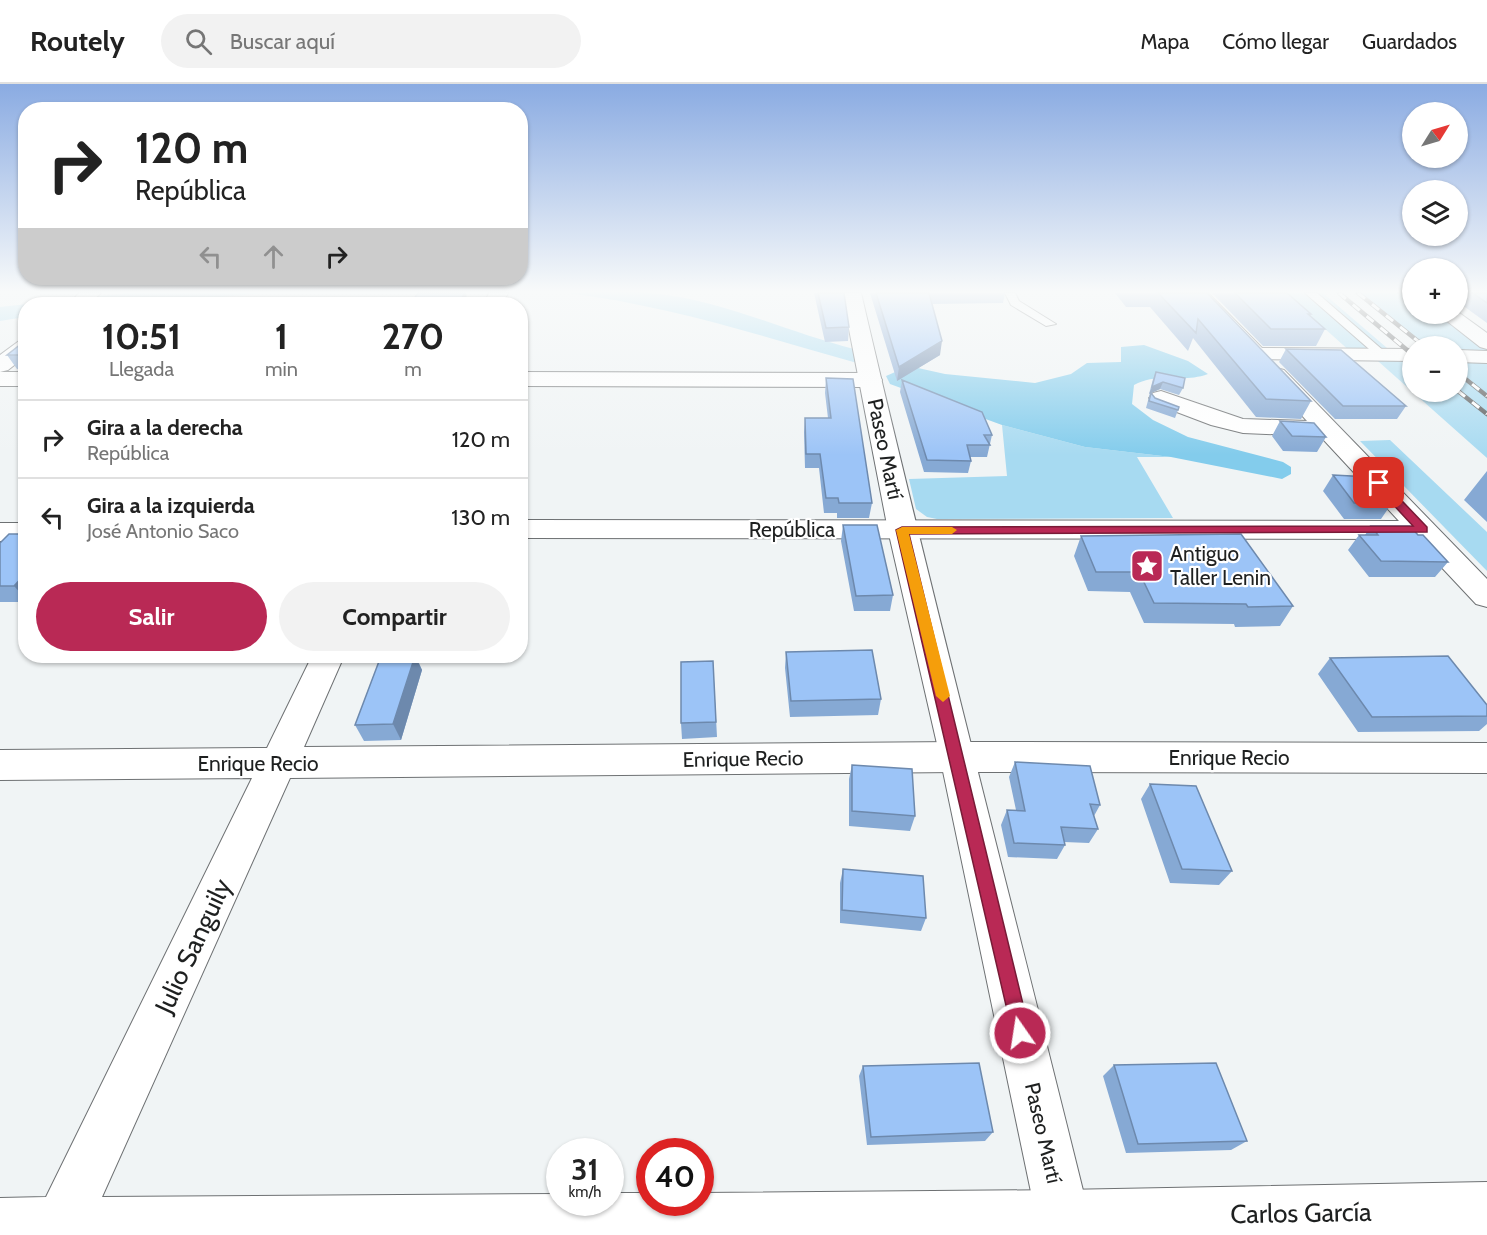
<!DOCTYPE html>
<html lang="es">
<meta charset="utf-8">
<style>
:root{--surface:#fff;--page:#f2f2f2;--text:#222;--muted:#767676;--line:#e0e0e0;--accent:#b92955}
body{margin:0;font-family:Cabin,sans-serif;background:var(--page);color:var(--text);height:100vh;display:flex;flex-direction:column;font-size:22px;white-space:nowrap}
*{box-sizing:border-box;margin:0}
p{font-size:20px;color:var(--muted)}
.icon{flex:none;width:33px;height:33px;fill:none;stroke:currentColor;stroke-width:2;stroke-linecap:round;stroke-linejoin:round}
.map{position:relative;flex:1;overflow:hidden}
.side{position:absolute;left:18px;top:213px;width:510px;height:366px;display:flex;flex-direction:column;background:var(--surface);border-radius:24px;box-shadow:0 2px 4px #0004}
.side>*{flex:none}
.banner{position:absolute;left:18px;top:18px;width:510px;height:183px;border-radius:24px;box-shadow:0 2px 4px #0004;background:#fff;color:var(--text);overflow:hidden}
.needle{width:39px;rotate:53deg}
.tools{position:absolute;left:1402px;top:18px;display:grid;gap:12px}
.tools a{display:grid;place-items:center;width:66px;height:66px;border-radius:50%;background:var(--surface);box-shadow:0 2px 4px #0004;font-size:30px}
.speed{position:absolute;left:546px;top:1054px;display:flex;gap:12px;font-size:30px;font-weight:700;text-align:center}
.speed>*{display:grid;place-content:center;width:78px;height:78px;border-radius:50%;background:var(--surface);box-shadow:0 2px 4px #0004;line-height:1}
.speed small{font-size:15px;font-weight:400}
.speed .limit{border:9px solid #d22;background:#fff;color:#111}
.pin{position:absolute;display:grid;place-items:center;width:51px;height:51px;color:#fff;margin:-26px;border-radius:12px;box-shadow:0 3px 9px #0006}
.me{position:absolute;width:66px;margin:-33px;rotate:347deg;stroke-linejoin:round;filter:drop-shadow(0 0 4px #0008)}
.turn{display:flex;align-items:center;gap:21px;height:126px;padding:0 18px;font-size:27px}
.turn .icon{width:78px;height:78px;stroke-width:2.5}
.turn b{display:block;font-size:42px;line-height:51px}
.lanes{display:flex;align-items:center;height:57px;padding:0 18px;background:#0003;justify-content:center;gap:30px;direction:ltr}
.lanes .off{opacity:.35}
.eta{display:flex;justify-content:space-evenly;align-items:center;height:102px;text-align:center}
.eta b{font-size:36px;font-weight:800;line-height:42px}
.button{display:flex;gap:12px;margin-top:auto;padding:12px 18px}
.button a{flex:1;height:69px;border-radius:36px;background:var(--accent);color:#fff;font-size:24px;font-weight:800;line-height:69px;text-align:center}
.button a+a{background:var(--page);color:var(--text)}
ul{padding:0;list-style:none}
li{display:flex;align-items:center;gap:18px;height:78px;padding:0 18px;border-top:2px solid var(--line)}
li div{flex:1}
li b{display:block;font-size:22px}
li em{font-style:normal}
header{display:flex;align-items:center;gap:36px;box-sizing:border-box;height:84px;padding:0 30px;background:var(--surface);border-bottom:2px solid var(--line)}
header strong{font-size:28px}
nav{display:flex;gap:33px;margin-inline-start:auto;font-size:21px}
.search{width:420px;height:54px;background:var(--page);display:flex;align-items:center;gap:15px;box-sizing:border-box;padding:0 21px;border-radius:33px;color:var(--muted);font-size:22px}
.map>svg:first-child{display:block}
.green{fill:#a7daf1}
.forest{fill:#83ccec}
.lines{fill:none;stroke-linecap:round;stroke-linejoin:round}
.service-casing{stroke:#6e7173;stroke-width:2}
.minor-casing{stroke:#6e7173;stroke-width:2}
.tertiary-casing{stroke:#6e7173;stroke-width:2}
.service{fill:#fff;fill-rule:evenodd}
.minor{fill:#fff;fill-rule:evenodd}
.tertiary{fill:#fff;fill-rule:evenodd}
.rail-casing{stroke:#565859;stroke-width:4.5}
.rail{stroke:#fff;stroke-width:3;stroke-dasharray:9;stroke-linecap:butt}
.wall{fill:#86a9d4}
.shaded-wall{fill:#6d89ad}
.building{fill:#9cc4f7;stroke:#6d89ad;stroke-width:1.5}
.route{fill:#b92955;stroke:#781b37;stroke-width:1.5}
.slow{fill:#f59e0b}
.labels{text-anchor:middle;stroke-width:4.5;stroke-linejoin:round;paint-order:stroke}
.street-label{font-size:21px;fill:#1e2020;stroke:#fff}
.poi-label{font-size:21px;fill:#1e2020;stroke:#fff;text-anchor:start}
.near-street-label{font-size:26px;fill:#1e2020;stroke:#fff}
</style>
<header>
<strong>Routely</strong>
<div class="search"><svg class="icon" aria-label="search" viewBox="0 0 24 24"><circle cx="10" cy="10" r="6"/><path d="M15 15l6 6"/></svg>Buscar aquí</div>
<nav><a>Mapa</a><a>Cómo llegar</a><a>Guardados</a></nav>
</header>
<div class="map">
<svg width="1487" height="1151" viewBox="0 0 1487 1151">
<rect width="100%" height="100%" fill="#f0f4f5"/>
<path class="green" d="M127 209H264L150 220H26L25 233 0 237V223Z
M567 209C597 209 630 206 659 210 724 217 790 249 854 265L857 279C762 252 666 221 567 209Z
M1285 209H1323L1394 270 1413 271V308H1458V262H1424L1357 209H1413V230H1448L1487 259V374L1370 270 1352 269Z
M1002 341 1085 363 1171 373H1137L1173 434 937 435 927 433 916 425 909 395 1007 392Z
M1390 356 1487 448V487L1360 357Z"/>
<path class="forest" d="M1144 261 1188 277 1208 290C1181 300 1159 287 1134 301L1132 320 1153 336 1188 353 1283 378 1291 383V390L1282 395 1171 373 1085 363 1002 341 890 300 886 292 909 282 945 290 1035 299 1071 290 1087 279 1121 278V263Z"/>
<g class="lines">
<defs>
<path id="service" d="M1005 209H1015L1019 217 1056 240 1046 242 1011 221Z
M1305 209H1317L1385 268V272H1377Z"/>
<path id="minor" d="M79 209H101L89 220H69Z
M489 209H508L502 220H484Z
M26 255V272L8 286 0 288V271L19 257Z
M1276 284 1284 286 1487 495V523L1476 520 1415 455 520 454V436L1399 437 1320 352 1243 349 1211 341 1153 319 1149 314 1153 309 1161 307 1243 335 1307 337 1265 291 1268 286Z
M0 288H26V302H0Z
M520 288 871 289 879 291 882 296 879 301 871 303 520 302Z
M0 439H26V457H0Z
M312 572H344L304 663 958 658 1487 659V689L958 688 290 694 102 1113 560 1110V1119H610V1109H650V1119H700V1109L1062 1106 1487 1098V1151H0V1114L46 1113 252 694 0 696V666L267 664Z"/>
<path id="tertiary" d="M842 209H861C934 524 1017 837 1094 1151H1040L940 673 888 446Z
M1188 209H1208L1262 264 1413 265V277L1248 275Z
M1458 228 1487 249V265L1480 263 1438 230Z
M1458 266 1487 267V279L1458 278Z"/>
</defs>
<use href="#service" class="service-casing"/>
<use href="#minor" class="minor-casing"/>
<use href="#tertiary" class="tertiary-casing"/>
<use href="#service" class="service"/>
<use href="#minor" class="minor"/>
<use href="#tertiary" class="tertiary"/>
<defs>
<path id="rail" d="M1339 209 1413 271
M1358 209 1424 262
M1458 289 1487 312
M1458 307 1487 330"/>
</defs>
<use href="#rail" class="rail-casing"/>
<use href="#rail" class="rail"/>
</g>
<path class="wall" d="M814 209H844L849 243 848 257 825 258Z
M870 209H1005L1003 219 932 220 940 271 897 297Z
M1115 209H1207L1311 317 1301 335 1256 333 1193 254 1188 267 1150 223H1126Z
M1212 209H1287L1311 230 1310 232 1325 245 1316 262H1263Z
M1458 209H1487V239L1458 218Z
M26 256V285H17L7 271Z
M1286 265 1406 322 1397 335H1335L1279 278Z
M1156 288 1183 304 1179 311 1160 305 1151 309 1155 314 1178 326 1175 334 1146 324 1150 309 1149 310 1153 295Z
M826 294 872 419 869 434H837V429H824L819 384H805L804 348 805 334H828L825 309Z
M902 296 992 351 987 373H970L971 377 968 389 924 388 900 308Z
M1280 337 1326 353 1317 368 1283 367 1272 352Z
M1487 387V438L1464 416Z
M1333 391 1392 419 1381 435H1344L1323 407Z
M843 441 893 511 890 527H854L841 457Z
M1371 442 1418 451 1448 478 1435 493H1369L1348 466 1359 451H1365Z
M26 450V518H0V459Z
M1081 452 1293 522 1280 542 1235 543 1234 540 1144 539 1130 508 1088 507 1074 472Z
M786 568 881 615 878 631 790 633 785 584Z
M381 572H416L422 586 401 656 364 657 355 641Z
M1330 574 1487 621V640L1479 647 1358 648 1318 590Z
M713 577 717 653 682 655 681 639Z
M1015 678 1100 721 1094 732 1098 745 1089 759 1064 758 1065 761 1057 775 1008 773 1001 741 1007 726H1016L1009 693Z
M852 681 915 732 910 747 849 742V695Z
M1150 700 1232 787 1219 801 1170 799 1141 715Z
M843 785 926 834 921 847 840 839V799Z
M1114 981 1247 1057 1231 1066 1126 1069 1103 992Z
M863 982 993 1048 985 1057 867 1061 859 992Z"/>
<path class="shaded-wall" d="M465 209H466L468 220H458Z
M942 257 940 271 897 297 899 283Z
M1163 298 1160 305 1149 310 1152 303Z
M26 489V515L14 502Z
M415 572 422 586 401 656 393 640Z"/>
<path class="building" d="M418 209H465L458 220H410Z
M818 209H844L849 243 826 244Z
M876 209H929L942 257 899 283Z
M1158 209H1207L1311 317 1266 315 1198 235 1196 249Z
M1235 209H1287L1311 230H1308L1325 245H1271Z
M1473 209H1487V219Z
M26 256V271H7Z
M1286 265 1341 266 1406 322H1343Z
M1156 288 1185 294 1183 304 1163 298 1152 303Z
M826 294 853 295 872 419H839L838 414H826L820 370H806L805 334H831Z
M902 296 982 328 992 351H984L990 361H967L971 377 927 376Z
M1151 309 1155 314 1179 323 1178 326 1149 317Z
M1280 337 1314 339 1326 353 1292 352Z
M1333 391 1370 393 1392 419H1354Z
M843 441H877L893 511 856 512Z
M1371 442H1410L1418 451H1423L1448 478 1381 477 1359 451H1378Z
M9 450H26V489L14 502H0V459Z
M1241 450 1293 522 1248 523 1246 520 1154 519 1139 488H1096L1081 452Z
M872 566 881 615 791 617 786 568Z
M381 572H415L393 640 355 641Z
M1448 572 1487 621V632L1372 633 1330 574Z
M713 577 716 638 681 639V578Z
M1015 678 1090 682 1100 721 1090 720 1098 745 1061 743 1065 761 1014 759 1007 726 1025 727Z
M852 681 912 685 915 732 852 727Z
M1150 700 1196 702 1232 787 1182 785Z
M843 785 923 792 926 834 842 826Z
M979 979 993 1048 871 1053 863 982Z
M1216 979 1247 1057 1138 1060 1114 981Z"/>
<linearGradient id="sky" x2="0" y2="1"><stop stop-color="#8aabe2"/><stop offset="0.56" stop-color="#f8fafa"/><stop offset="1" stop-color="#f8fafa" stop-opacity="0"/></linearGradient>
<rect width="1487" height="371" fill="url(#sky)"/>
<path class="route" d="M1375 396H1382L1427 443V448L909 450 1030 949 1027 956 1020 959 1014 956 896 446 902 443 1413 442 1375 401Z"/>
<path class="slow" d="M902 443H952L957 446 952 450H909L950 612 943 618 936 612 896 446Z"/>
<defs>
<symbol id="sight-square" viewBox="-11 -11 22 22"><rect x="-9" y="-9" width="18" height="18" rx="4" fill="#b92955" stroke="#fff"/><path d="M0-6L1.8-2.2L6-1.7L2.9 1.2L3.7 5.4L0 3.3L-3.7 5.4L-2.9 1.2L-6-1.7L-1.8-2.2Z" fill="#fff"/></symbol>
</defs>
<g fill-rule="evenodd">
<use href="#sight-square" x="1128" y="463" width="38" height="38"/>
</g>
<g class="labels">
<g class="street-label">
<text transform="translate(885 365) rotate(78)" y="7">Paseo Martí</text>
<text x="792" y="453">República</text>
<text x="1229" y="681">Enrique Recio</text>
<text transform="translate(743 675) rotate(-1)" y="7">Enrique Recio</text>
<text x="258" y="687">Enrique Recio</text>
<text transform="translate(1043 1049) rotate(77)" y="7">Paseo Martí</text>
</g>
<g class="poi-label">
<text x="1170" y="477">Antiguo<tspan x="1170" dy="24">Taller Lenin</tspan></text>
</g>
<g class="near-street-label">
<text transform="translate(193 862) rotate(-65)" y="9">Julio Sanguily</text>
<text transform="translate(1301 1129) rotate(-1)" y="9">Carlos García</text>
</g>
</g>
</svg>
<div class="tools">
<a><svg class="needle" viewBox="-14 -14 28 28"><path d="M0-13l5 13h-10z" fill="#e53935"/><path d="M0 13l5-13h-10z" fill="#767676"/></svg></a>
<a><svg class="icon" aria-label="layers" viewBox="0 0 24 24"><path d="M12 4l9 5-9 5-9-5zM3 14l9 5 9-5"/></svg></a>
<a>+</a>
<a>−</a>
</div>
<div class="speed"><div>31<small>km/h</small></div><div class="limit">40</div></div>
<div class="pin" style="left:1379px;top:399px;background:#d93025"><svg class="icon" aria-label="arrive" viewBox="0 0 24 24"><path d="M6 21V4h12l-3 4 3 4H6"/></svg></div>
<svg class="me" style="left:1020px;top:949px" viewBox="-20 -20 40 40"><circle r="17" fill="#b92955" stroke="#fff" stroke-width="3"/><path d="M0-11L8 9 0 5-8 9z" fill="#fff"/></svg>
<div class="banner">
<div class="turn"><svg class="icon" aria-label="right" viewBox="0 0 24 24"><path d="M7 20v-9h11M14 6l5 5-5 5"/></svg><div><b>120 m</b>República</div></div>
<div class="lanes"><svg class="icon off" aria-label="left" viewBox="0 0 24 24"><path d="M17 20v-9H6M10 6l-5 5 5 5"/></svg><svg class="icon off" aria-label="ahead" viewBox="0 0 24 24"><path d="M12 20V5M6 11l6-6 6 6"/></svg><svg class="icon" aria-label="right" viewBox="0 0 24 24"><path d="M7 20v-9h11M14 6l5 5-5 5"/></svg></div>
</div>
<section class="side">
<div class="eta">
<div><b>10:51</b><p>Llegada</p></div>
<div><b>1</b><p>min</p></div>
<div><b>270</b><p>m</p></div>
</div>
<ul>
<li><svg class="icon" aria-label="right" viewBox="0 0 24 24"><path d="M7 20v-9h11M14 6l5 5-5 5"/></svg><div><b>Gira a la derecha</b><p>República</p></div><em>120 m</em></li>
<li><svg class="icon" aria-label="left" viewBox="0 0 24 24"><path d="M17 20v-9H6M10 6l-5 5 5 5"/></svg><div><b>Gira a la izquierda</b><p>José Antonio Saco</p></div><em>130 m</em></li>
</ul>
<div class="button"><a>Salir</a><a>Compartir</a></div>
</section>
</div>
